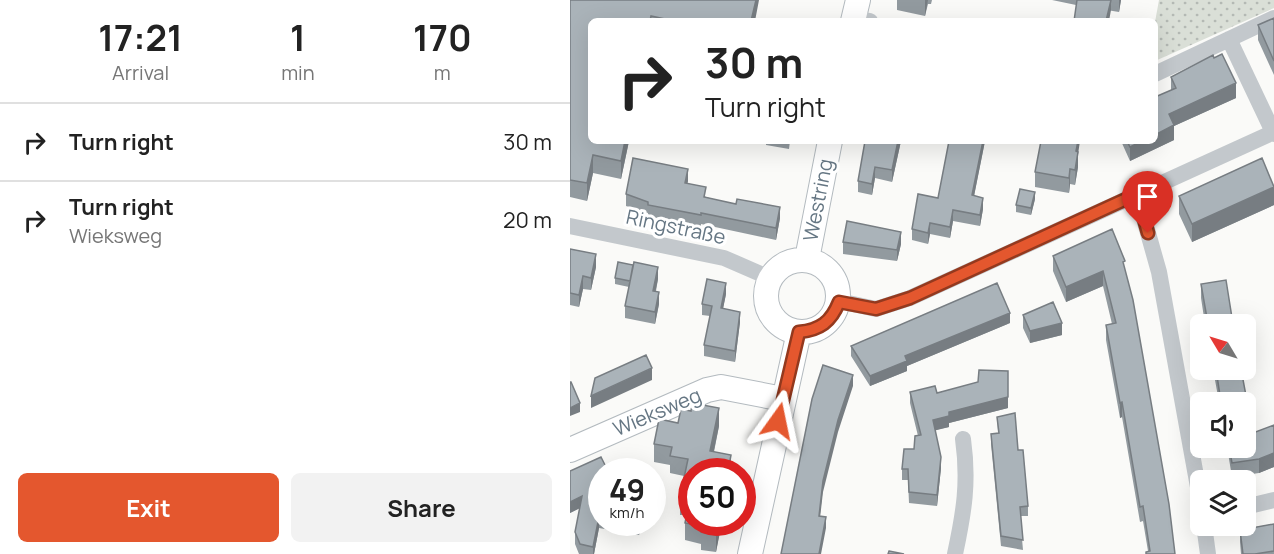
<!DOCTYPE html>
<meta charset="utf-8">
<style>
:root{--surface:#fff;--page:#f2f2f2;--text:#222;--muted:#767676;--line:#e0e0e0;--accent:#e4572e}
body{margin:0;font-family:Manrope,sans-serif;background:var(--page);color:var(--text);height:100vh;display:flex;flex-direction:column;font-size:22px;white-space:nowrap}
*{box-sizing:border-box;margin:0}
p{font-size:20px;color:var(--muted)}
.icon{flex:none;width:33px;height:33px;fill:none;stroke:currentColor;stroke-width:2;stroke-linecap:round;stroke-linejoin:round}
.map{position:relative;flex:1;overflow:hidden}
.sheet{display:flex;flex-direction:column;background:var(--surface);width:570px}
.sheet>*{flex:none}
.guide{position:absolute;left:18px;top:18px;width:570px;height:126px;border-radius:9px;box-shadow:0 6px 24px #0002;background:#fff;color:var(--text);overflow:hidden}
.needle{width:39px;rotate:308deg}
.controls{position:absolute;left:620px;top:314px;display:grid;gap:12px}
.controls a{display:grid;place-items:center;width:66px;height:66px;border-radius:9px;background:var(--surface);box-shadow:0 6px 24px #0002;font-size:30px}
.speed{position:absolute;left:18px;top:458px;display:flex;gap:12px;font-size:30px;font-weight:700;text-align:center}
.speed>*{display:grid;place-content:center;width:78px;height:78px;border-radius:50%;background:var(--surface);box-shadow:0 6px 24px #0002;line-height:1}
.speed small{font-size:15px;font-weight:400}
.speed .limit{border:9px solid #d22;background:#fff;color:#111}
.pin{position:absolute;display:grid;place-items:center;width:51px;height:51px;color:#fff;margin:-62px -26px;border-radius:50% 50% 50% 0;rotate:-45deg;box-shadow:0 0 6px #0007}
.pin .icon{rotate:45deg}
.me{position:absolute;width:66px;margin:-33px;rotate:12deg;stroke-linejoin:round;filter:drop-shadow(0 0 4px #0008)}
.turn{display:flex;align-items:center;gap:21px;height:126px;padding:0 18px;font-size:27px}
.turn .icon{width:78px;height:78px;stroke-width:2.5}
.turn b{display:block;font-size:42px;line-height:51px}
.eta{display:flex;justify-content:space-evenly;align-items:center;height:102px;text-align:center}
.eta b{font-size:36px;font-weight:700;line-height:42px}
.action{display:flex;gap:12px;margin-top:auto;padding:12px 18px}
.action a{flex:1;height:69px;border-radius:9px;background:var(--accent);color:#fff;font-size:24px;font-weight:700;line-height:69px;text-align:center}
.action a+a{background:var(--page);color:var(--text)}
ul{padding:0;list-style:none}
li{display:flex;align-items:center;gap:18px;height:78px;padding:0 18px;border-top:2px solid var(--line)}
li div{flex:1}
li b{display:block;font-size:22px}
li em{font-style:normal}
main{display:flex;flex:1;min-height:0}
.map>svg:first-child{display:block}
.park{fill:url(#park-dots)}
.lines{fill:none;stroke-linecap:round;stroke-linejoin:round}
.secondary-casing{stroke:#b3babf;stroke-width:26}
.street{stroke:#c3c8cc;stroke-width:16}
.secondary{stroke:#fff;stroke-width:24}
.wall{fill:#929a9f}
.shaded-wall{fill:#777d82}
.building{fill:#aab3b9;stroke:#777d82;stroke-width:1.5}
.route-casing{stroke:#94391e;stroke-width:15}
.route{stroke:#e4572e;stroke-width:10}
.labels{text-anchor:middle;stroke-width:6;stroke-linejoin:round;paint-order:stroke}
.street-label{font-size:20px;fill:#657683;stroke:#fff}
</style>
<main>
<section class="sheet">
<div class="eta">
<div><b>17:21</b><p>Arrival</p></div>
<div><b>1</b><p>min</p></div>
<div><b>170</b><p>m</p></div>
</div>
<ul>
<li><svg class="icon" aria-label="right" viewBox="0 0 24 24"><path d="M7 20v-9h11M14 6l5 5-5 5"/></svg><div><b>Turn right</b></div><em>30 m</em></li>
<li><svg class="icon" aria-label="right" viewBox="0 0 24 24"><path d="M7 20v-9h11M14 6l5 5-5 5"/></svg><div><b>Turn right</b><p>Wieksweg</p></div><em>20 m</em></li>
</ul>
<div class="action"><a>Exit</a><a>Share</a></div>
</section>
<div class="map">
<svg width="704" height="554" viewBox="0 0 704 554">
<defs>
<pattern id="park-dots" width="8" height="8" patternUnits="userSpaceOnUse" patternTransform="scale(1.5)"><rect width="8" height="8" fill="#dadfd7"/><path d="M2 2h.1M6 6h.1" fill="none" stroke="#b4b9b4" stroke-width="1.8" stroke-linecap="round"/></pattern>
</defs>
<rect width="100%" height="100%" fill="#fafaf8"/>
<path class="park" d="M589 0H704V8L585 61V22Z"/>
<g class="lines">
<defs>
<path id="secondary" d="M283 21 288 0
M237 259 260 141
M196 296a36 36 0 1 1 72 0a36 36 0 1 1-72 0Z
M0 450 137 390 151 387 213 399
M180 554 229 332"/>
</defs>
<use href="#secondary" class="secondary-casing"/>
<path class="street" d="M284 18 300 21
M659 39 704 134
M585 74 704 18
M567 194 589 272 630 498
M0 226 154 258 200 278
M269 301 306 309 340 298 704 132
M675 507 704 500
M634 525 638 554
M385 554C394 512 399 482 393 439"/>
<use href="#secondary" class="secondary"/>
</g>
<path class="wall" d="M0 0 185 21H21V141H59L51 179 23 173 17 201 0 197Z
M327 0H362L361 4H358L355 16 327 10Z
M482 0H551L549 12 506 5Z
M704 18V75L688 40V25Z
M601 77 666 98 604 126V140L560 161 551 141H585L601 90Z
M196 141H220L219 149 196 145Z
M295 141H331L322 182 305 178 302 195 288 192V181Z
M379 141H415L404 196 413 209 410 226 383 221 380 238 360 234 358 244 342 240V229L368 198Z
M508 152V167L505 185 500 184 499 193 465 187V172Z
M118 181 117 183 136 197 210 218 206 240 131 224V227L78 217V213L56 206V194Z
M704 186V205L622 242 609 214V196Z
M465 199 461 215 446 212V205Z
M273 242 331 244 327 261 273 254Z
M0 249 26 267 21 290 13 289 9 307 0 305Z
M483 256 555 271 605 554 578 551 573 521 570 522 552 417 550 418 536 340V325L542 324 533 286 496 302 483 271Z
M45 278 88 279 86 291 89 304 85 324 55 318V306L59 287 45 284Z
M631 284 663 324H635L631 298Z
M156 294 153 308 170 322 165 362 134 356V345L140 316 132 315V304Z
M453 315 492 335 460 343 453 328Z
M440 323 337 366V371L300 386 281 356V346Z
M643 369H671L683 433 704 425V467L689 473 662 477 657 447H675V402H649Z
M340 392 367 393 438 408 379 423V427L365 430 371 468 367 506 339 503 338 480H332V469L344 449 348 436 340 403Z
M427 417 448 450 458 506V516H450L453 550 431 546 421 444V434L428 433Z
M149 426 144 452 161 471 146 552 131 550V544L115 540V523L117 515H110V497L114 476 100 473V465L84 462V444Z
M0 471H32V522H72L69 535 29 528 24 554H9L5 544V532L10 508 0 513Z
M704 524V554H671L670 542V530Z"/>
<path class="shaded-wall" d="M186 0H189L185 21H181Z
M355 0H358L355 16Z
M541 0V10L539 21H536Z
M549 0H551L549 12Z
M666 83V98L604 126V140L560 161V147L572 141H585V135L599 114Z
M55 141H59L51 179V161Z
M328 141H331L322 182V170Z
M413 141H415L402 206V195Z
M508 141H510L507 161 508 152V167L505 185 506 151Z
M23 155V173L17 201V183Z
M305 167V178L302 195V184Z
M118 169V181L115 195V183Z
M500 169V184L499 193V178Z
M704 187V205L622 242V224Z
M465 192V199L461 215V208Z
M413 198V209L410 226V215Z
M210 207V218L206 240V228Z
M383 210V221L380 238V227Z
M360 223V234L358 244V233Z
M331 232V244L327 261V250Z
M26 254V267L21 290V278Z
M88 267V279L83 303V291Z
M533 271V286L496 302V287Z
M13 276V289L9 307V295Z
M156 283V294L151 319V308Z
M89 292V304L85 324V312Z
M170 312V322L165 362V351Z
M440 313V323L337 366V371L300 386V376L335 356Z
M492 323V335L460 343V331Z
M82 368V380L21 408V396Z
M438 371V408L379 423V427L363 431V420L379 412Z
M283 375V386L268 432 253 492 249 527V516L253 481 268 420Z
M552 402V417L550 418V403Z
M10 403V412L0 416V408Z
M149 408V426L140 469V451Z
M704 453V467L689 473V459Z
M161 455V471H158Z
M371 457V468L367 506V495Z
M12 496V507L0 513V502Z
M29 517V528L24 554H23V547Z
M256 517V528L251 554H249Z
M70 522H72L69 535V524Z
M148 522H152L146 552V535Z"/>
<path class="building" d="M0 0H186L181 21H104L81 16 80 21H21V141H55L51 161 23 155 17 183 0 180Z
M507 0H541L536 21H504Z
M704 18V61L688 25Z
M652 54 666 83 599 114 604 125 585 135V97L606 88 601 77 643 55 644 58Z
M295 141H328L322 170 305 167 302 184 288 181Z
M379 141H413L402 195 413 198 410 215 383 210 380 227 360 223 358 233 342 229 348 194 368 198Z
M471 141H508L506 151 508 152 505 170 500 169 499 178 465 172Z
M557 141H572L560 147Z
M63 158 118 169 115 183 136 187 134 197 166 204 167 199 210 207 206 228 131 213V215L78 205V202L56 194Z
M692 158 704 187 622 224 609 196Z
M450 189 465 192 461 208 446 205Z
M277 221 331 232 327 250 273 242Z
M542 229 555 261 553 262 563 300 599 504 605 554H576V552L580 551 573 506 570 507 552 402 550 403 536 325 546 323 533 271 496 287 483 256Z
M0 249 26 254 21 278 13 276 9 295 0 293Z
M48 262 63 265 60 281 45 278Z
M64 262 88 267 83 291 89 292 85 312 55 306Z
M137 279 156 283 151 308 170 312 165 351 134 345 142 306 132 304Z
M656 280 663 324H638L631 284Z
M427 283 440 313 335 356 337 361 300 376 281 346Z
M483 302 492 323 460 331 453 315Z
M76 355 82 368 21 396 25 378Z
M253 365 283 375 268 420 253 481 249 516 256 517 249 554H211L242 399Z
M646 369H671L683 433 704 425V453L689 459 662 463 659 447H675V402H651Z
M409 370 438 371V397L379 412V416L363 420 371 457 367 495 339 492 338 469H332L334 449H344L345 436 351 435 340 392 365 386 367 393 408 382Z
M0 382H1L10 403 0 408Z
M122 403 149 408 140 451 161 455 158 471H122V522H148L146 535 131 532 132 526 115 523 120 497H110L118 459 100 456 102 447 84 444 89 419 108 423 111 409 121 411Z
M445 413 448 450H453L458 506 450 507 453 540 431 536 421 434 429 433 427 417Z
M31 457 38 471H32V517H29L23 547 10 544 5 532 12 496 0 502V471Z
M58 522H70L69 524Z
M704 524V551L685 554H673L670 530Z
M319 551 334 554H318Z"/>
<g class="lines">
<defs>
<path id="route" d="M208 421 229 332C250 330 261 322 269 302L306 309 340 298 567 194 578 233"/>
</defs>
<use href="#route" class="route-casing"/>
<use href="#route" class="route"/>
</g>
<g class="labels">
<g class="street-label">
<text transform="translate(248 200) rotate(-79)" y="7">Westring</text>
<text transform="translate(106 227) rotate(12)" y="7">Ringstraße</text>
<text transform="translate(87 412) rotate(-23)" y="7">Wieksweg</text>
</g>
</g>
</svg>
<div class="controls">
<a><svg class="needle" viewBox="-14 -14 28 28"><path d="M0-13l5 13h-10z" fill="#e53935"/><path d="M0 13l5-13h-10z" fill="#767676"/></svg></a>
<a><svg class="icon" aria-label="sound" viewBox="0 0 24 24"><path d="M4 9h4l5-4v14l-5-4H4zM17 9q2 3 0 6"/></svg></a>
<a><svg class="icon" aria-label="layers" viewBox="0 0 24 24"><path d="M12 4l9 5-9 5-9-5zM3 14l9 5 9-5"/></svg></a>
</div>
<div class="speed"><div>49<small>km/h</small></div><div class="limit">50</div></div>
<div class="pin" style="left:578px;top:233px;background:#d93025"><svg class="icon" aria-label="arrive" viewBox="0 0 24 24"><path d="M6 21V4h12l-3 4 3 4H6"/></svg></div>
<svg class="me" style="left:208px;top:421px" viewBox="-20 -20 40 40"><path d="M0-17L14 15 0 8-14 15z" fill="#e4572e" stroke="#fff" stroke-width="4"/></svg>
<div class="guide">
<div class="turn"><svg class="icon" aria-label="right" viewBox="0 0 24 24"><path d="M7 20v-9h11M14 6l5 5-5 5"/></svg><div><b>30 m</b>Turn right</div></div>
</div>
</div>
</main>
